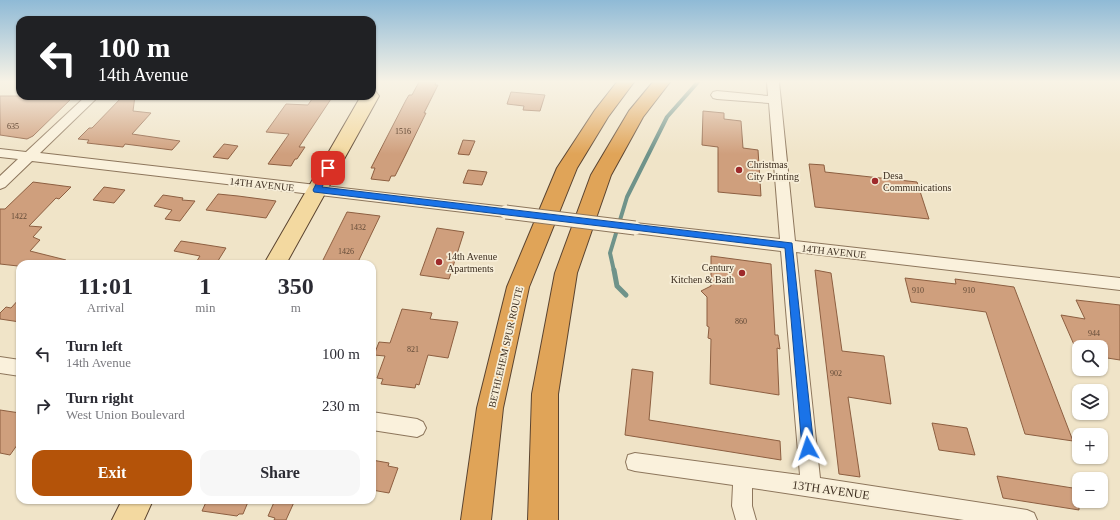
<!DOCTYPE html>
<meta charset="utf-8">
<style>
:root{--surface:#fff;--page:#f7f7f7;--text:#2b2b33;--muted:#7c7c81;--accent:#b45309}
body{margin:0;font-family:Georgia,serif;background:var(--page);color:var(--text);height:100vh;display:flex;flex-direction:column;font-size:15px;white-space:nowrap}
*{box-sizing:border-box;margin:0}
p{font-size:13px;color:var(--muted)}
.icon{flex:none;width:22px;height:22px;fill:none;stroke:currentColor;stroke-width:2;stroke-linecap:round;stroke-linejoin:round}
.map{position:relative;flex:1;overflow:hidden}
.sheet{position:absolute;left:16px;top:260px;width:360px;height:244px;display:flex;flex-direction:column;background:var(--surface);border-radius:12px;box-shadow:0 1px 3px #0004}
.sheet>*{flex:none}
.top-card{position:absolute;left:16px;top:16px;width:360px;height:84px;border-radius:12px;box-shadow:0 1px 3px #0004;background:#202124;color:#fff;overflow:hidden}
.fabs{position:absolute;left:1072px;top:340px;display:grid;gap:8px}
.fabs a{display:grid;place-items:center;width:36px;height:36px;border-radius:8px;background:var(--surface);box-shadow:0 1px 3px #0004;font-size:20px}
.pin{position:absolute;display:grid;place-items:center;width:34px;height:34px;color:#fff;margin:-17px;border-radius:8px;box-shadow:0 2px 6px #0006}
.me{position:absolute;width:44px;margin:-22px;rotate:355deg;stroke-linejoin:round;filter:drop-shadow(0 0 3px #0008)}
.turn{display:flex;align-items:center;gap:14px;height:84px;padding:0 16px;font-size:18px}
.turn .icon{width:52px;height:52px;stroke-width:2.5}
.turn b{display:block;font-size:28px;line-height:34px}
.eta{display:flex;justify-content:space-evenly;align-items:center;height:68px;text-align:center}
.eta b{font-size:24px;font-weight:700;line-height:28px}
.cta{display:flex;gap:8px;margin-top:auto;padding:8px 16px}
.cta a{flex:1;height:46px;border-radius:12px;background:var(--accent);color:#fff;font-size:16px;font-weight:700;line-height:46px;text-align:center}
.cta a+a{background:var(--page);color:var(--text)}
ul{padding:0;list-style:none}
li{display:flex;align-items:center;gap:12px;height:52px;padding:0 16px}
li div{flex:1}
li b{display:block;font-size:15px}
li em{font-style:normal}
.map>svg:first-child{display:block}
.lines{fill:none;stroke-linecap:round;stroke-linejoin:round}
.stream-far1{stroke:#6f938a;stroke-width:4}
.stream{stroke:#6f938a;stroke-width:5}
.building{fill:#cf9f7d;stroke:#8d5f41}
.street-casing{stroke:#8d765c;stroke-width:2}
.primary-casing{stroke:#5b4430;stroke-width:2}
.highway-casing{stroke:#5b4430;stroke-width:2}
.street{fill:#faf1dc;fill-rule:evenodd}
.primary{fill:#f3d9a0;fill-rule:evenodd}
.highway{fill:#e0a458;fill-rule:evenodd}
.street-bridge-casing{stroke:#8d765c;stroke-width:15;stroke-linecap:butt}
.street-bridge{stroke:#faf1dc;stroke-width:13}
.route{fill:#1a73e8;stroke:#114b97}
.poi-dot{fill:#9e2a2b;stroke:#f7eed8;stroke-width:1.5}
.labels{text-anchor:middle;stroke-width:3.5;stroke-linejoin:round;paint-order:stroke}
.number-label{font-size:8px;fill:#624a37}
.poi-label{font-size:10px;fill:#3d2e20;stroke:#f7eed8;text-anchor:start}
.street-label{font-size:10px;fill:#3d2e20;stroke:#f7eed8}
.near-street-label{font-size:12px;fill:#3d2e20;stroke:#f7eed8}
</style>
<div class="map">
<svg width="1120" height="520" viewBox="0 0 1120 520">
<rect width="100%" height="100%" fill="#f0e4c8"/>
<g class="lines">
<path class="stream-far1" d="M614 271 610 253 627 197 667 117 698 82"/>
<path class="stream" d="M614 270 617 286 626 295"/>
</g>
<path class="building" d="M419 82H436L435 85H438L424 113H426L405 156 395 176H391L389 181 371 179 375 168H371L406 100 409 95H412Z
M511 92 545 95 540 111 523 110 524 106 507 104Z
M0 96H74L33 136 27 139 0 135Z
M123 96H135L133 111 151 113 132 134 180 141 172 150 125 144 123 147 87 143 89 140 78 139 89 128H92Z
M314 96H333L299 147H305L297 159H295L291 166 268 164 289 134 266 132 286 104 308 105Z
M703 111 724 113V119L741 121 743 148 758 150 761 196 718 192V147L702 145Z
M463 140 475 141 469 155 458 154Z
M224 144 238 146 228 159 213 157Z
M809 164 824 165 825 172 917 182 929 219 815 207Z
M468 170 487 172 482 185 463 183Z
M33 182 71 187 59 199 56 198 29 226 42 227 33 237 40 240 30 251 66 260V264H20L18 266 0 264V209H5Z
M104 187 125 190 114 203 93 200Z
M218 194 238 196 276 201 266 218 206 210Z
M163 195 183 198 182 200 195 201 180 221 165 219 172 210 154 206Z
M347 212 380 216 357 264H321Z
M437 228 464 232 449 279 420 275Z
M181 241 207 245 226 248 216 264H195L200 256 174 251Z
M711 256 771 264 775 335H778L780 349 777 348 779 395 710 384 711 339 708 338 709 327 707 326V297L701 291 711 286Z
M815 270 831 273 842 351 884 356 891 404 848 397 860 477 839 474Z
M905 278 956 284 955 279 1014 287 1073 441 1025 434 986 312 911 302Z
M20 298V322L0 319V313L6 307 11 308Z
M1076 300 1120 305V360L1101 357V347H1075L1061 315 1085 319Z
M402 309 432 313 430 319 458 322 448 358 428 355 419 385 416 384 415 388 381 384 383 379 377 378 385 356 374 355 379 342 390 343Z
M632 369 653 372 649 420 780 441 781 460 625 435Z
M0 410 20 413V441L10 455 0 453Z
M932 423 967 428 975 455 939 450Z
M372 460 389 463 388 466 398 468 389 493 372 490Z
M997 476 1079 489V510L1003 498Z
M207 500H245L244 501 248 502 243 514H239L237 516 202 511Z
M275 500H295L286 520H274L275 518 268 516Z"/>
<g class="lines">
<defs>
<path id="street" d="M767 82H779L795 241 1120 278V290L796 252 820 478 1027 510 1034 513 1037 520H964L752 488V506L756 520H736L732 506 733 485 635 471 628 469 626 462 628 455 635 453 800 475 781 251 635 233 630 232 628 228 630 224 635 223 780 239 769 103 717 99 713 98 711 95 713 92 717 91 768 96Z
M86 96H99L40 153 506 207 511 208 513 212 511 216 506 217 32 161 5 187 0 189V176L18 159 0 157V149L26 152Z
M0 357 20 360V376L0 373Z
M372 412 417 419 423 422 426 428 423 434 417 437 372 430Z"/>
<path id="primary" d="M372 91 376 92 379 96 286 264H264L361 96H372Z
M122 500H153L144 520H112Z"/>
<path id="highway" d="M617 82H634L608 117 577 168 529 287 503 408 491 520H461L477 408 507 287 557 168 595 110Z
M653 82H670L643 117 611 175 577 273 558 394V520H528L532 394 555 273 591 175 629 111Z"/>
</defs>
<use href="#street" class="street-casing"/>
<use href="#primary" class="primary-casing"/>
<use href="#highway" class="highway-casing"/>
<use href="#street" class="street"/>
<use href="#primary" class="primary"/>
<use href="#highway" class="highway"/>
<defs>
<path id="street-bridge" d="M506 212 635 228"/>
</defs>
<use href="#street-bridge" class="street-bridge-casing"/>
<use href="#street-bridge" class="street-bridge"/>
</g>
<linearGradient id="sky" x2="0" y2="1"><stop stop-color="#8fbad6"/><stop offset="0.53" stop-color="#f8f3e6"/><stop offset="1" stop-color="#f8f3e6" stop-opacity="0"/></linearGradient>
<rect width="1120" height="154" fill="url(#sky)"/>
<path class="route" d="M328 165 332 168 322 187 792 243 814 448 812 452 808 453 804 452 802 448 785 248 314 192 313 190 325 166Z"/>
<g class="poi-dot">
<circle cx="739" cy="170" r="4"/>
<circle cx="875" cy="181" r="4"/>
<circle cx="439" cy="262" r="4"/>
<circle cx="742" cy="273" r="4"/>
</g>
<g class="labels">
<g class="number-label">
<text x="13" y="129">635</text>
<text x="403" y="134">1516</text>
<text x="19" y="219">1422</text>
<text x="358" y="230">1432</text>
<text x="346" y="254">1426</text>
<text x="918" y="293">910</text>
<text x="969" y="293">910</text>
<text x="741" y="324">860</text>
<text x="1094" y="336">944</text>
<text x="413" y="352">821</text>
<text x="836" y="376">902</text>
</g>
<g class="poi-label">
<text x="747" y="168">Christmas<tspan x="747" dy="12">City Printing</tspan></text>
<text x="883" y="179">Desa<tspan x="883" dy="12">Communications</tspan></text>
<text x="447" y="260">14th Avenue<tspan x="447" dy="12">Apartments</tspan></text>
<text x="734" y="271" text-anchor="end">Century<tspan x="734" dy="12">Kitchen &amp; Bath</tspan></text>
</g>
<g class="street-label">
<text transform="translate(262 184) rotate(6)" y="4">14TH AVENUE</text>
<text transform="translate(834 251) rotate(6)" y="4">14TH AVENUE</text>
<text transform="translate(505 347) rotate(-77)" y="4">BETHLEHEM SPUR ROUTE</text>
</g>
<g class="near-street-label">
<text transform="translate(831 490) rotate(8)" y="4">13TH AVENUE</text>
</g>
</g>
</svg>
<div class="fabs">
<a><svg class="icon" aria-label="search" viewBox="0 0 24 24"><circle cx="10" cy="10" r="6"/><path d="M15 15l6 6"/></svg></a>
<a><svg class="icon" aria-label="layers" viewBox="0 0 24 24"><path d="M12 4l9 5-9 5-9-5zM3 14l9 5 9-5"/></svg></a>
<a>+</a>
<a>−</a>
</div>
<div class="pin" style="left:328px;top:168px;background:#d93025"><svg class="icon" aria-label="arrive" viewBox="0 0 24 24"><path d="M6 21V4h12l-3 4 3 4H6"/></svg></div>
<svg class="me" style="left:808px;top:448px" viewBox="-20 -20 40 40"><path d="M0-17L14 15 0 8-14 15z" fill="#1a73e8" stroke="#fff" stroke-width="4"/></svg>
<div class="top-card">
<div class="turn"><svg class="icon" aria-label="left" viewBox="0 0 24 24"><path d="M17 20v-9H6M10 6l-5 5 5 5"/></svg><div><b>100 m</b>14th Avenue</div></div>
</div>
<section class="sheet">
<div class="eta">
<div><b>11:01</b><p>Arrival</p></div>
<div><b>1</b><p>min</p></div>
<div><b>350</b><p>m</p></div>
</div>
<ul>
<li><svg class="icon" aria-label="left" viewBox="0 0 24 24"><path d="M17 20v-9H6M10 6l-5 5 5 5"/></svg><div><b>Turn left</b><p>14th Avenue</p></div><em>100 m</em></li>
<li><svg class="icon" aria-label="right" viewBox="0 0 24 24"><path d="M7 20v-9h11M14 6l5 5-5 5"/></svg><div><b>Turn right</b><p>West Union Boulevard</p></div><em>230 m</em></li>
</ul>
<div class="cta"><a>Exit</a><a>Share</a></div>
</section>
</div>
